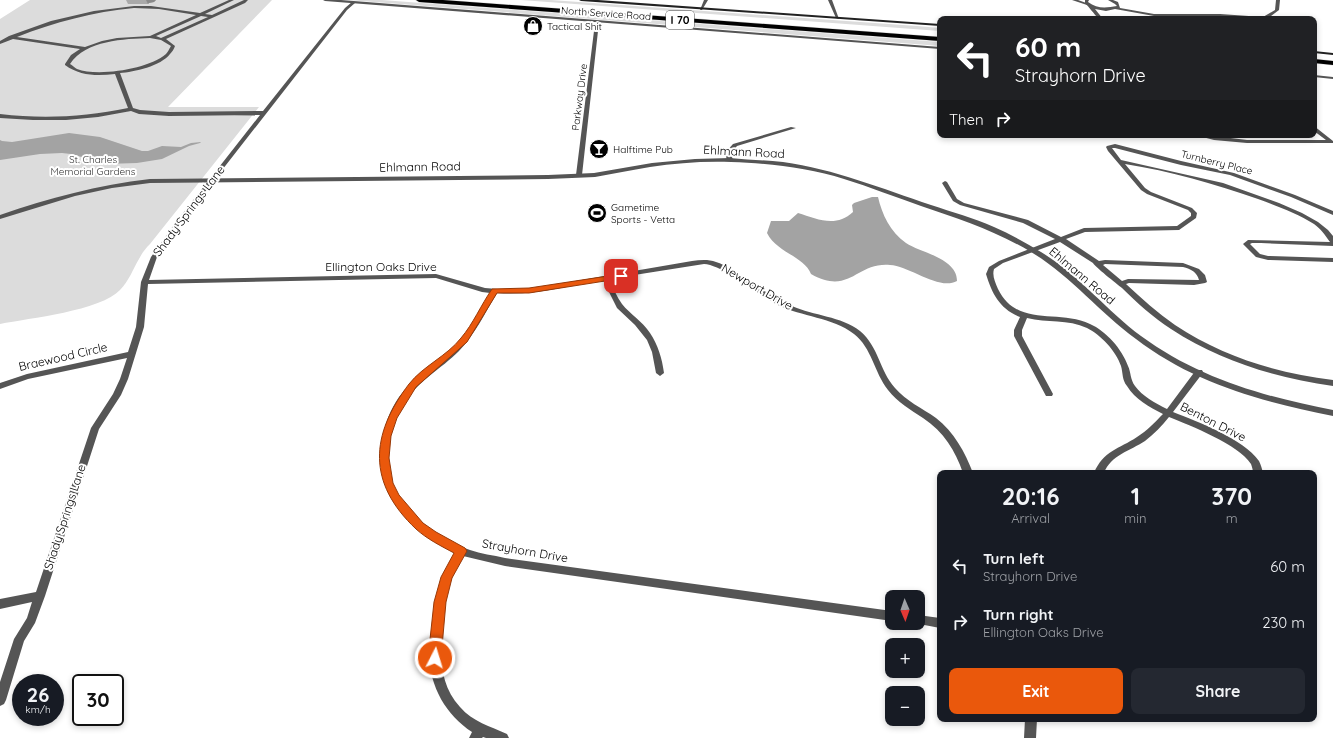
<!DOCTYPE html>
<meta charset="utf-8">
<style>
:root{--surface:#171b24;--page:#242831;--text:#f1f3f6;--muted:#9ea1a6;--accent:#ea580c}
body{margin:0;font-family:Quicksand,sans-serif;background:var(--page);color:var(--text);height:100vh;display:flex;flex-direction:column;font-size:15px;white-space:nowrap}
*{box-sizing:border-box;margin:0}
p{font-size:13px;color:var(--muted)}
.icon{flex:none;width:22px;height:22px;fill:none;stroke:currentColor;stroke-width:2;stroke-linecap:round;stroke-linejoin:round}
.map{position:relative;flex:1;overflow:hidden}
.details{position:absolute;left:937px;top:470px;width:380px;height:252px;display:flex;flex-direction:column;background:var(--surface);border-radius:8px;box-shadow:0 2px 6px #0003}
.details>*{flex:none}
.banner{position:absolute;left:937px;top:16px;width:380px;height:122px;border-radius:8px;box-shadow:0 2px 6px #0003;background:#202124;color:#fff;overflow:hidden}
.needle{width:26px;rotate:178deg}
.controls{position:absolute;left:885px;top:590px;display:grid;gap:8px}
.controls a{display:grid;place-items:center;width:40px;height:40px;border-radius:8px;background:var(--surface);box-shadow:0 2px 6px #0003;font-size:20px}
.speed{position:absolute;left:12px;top:674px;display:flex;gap:8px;font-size:20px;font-weight:700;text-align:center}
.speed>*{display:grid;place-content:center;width:52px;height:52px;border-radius:50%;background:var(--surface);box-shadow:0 2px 6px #0003;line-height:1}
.speed small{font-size:10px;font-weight:400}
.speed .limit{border:2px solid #111;border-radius:6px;background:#fff;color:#111}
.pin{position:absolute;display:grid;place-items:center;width:34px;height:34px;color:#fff;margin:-17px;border-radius:8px;box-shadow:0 2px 6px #0006}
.me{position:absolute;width:44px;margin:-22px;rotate:5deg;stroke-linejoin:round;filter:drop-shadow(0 0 3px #0008)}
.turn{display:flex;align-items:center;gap:14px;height:84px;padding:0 12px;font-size:18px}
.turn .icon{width:52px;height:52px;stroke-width:2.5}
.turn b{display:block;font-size:28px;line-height:34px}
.then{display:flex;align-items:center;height:38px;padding:0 12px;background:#0003;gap:8px;font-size:15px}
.eta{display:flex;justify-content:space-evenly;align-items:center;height:68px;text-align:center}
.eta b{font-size:24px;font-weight:800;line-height:28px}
.cta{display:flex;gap:8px;margin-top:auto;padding:8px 12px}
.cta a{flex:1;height:46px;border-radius:8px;background:var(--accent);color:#fff;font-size:16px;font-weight:800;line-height:46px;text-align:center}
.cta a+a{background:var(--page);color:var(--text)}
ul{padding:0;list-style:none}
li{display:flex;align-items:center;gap:12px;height:56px;padding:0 12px}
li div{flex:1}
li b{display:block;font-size:15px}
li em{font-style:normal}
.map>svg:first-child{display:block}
.green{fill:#dcdcdc}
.water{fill:#a3a3a3}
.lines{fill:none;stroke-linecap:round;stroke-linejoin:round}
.motorway-casing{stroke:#dbdbdb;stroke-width:1}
.minor{fill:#555;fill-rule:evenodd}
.tertiary{fill:#555;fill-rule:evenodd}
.secondary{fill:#222;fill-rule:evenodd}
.motorway{fill:#000;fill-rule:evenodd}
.wall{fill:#a9a9a9}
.shaded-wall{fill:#898989}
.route{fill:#ea580c;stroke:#983908}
.labels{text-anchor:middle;stroke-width:4;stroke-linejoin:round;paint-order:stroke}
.far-street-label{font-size:10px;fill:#000;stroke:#fff}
.far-poi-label{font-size:10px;fill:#000;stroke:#fff;text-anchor:start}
.far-park-label{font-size:10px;fill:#333;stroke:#fff}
.shield{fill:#fff;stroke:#4c4c4c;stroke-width:1}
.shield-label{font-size:11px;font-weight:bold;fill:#000}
.street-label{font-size:12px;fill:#000;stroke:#fff}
</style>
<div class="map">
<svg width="1333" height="738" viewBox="0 0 1333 738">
<rect width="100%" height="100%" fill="#fff"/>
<path class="green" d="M30 0H272L168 107H259L150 244C146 248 142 253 139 259 133 269 129 281 120 290 100 311 30 318 0 324V19Z
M348 0H382L940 42V46Z
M521 0H551L917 26 940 28V31Z"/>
<path class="water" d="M69 133 100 137 142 151H148L162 146 181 147 191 143 201 142 200 143 189 146 162 159 137 163 106 164 71 154 62 153 40 154 0 160V140L2 141 12 142Z
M872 197H878C882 214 890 232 906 243 921 253 957 258 957 281 939 291 910 266 890 265 856 262 850 296 811 274 804 256 777 253 767 233L771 221H789L798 213C817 219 836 228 853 212L852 205 854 203Z"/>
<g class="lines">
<defs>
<path id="motorway" d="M416 0H443L940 37V41L419 2Z
M1314 59 1333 61V65L1314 63Z"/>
</defs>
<use href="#motorway" class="motorway-casing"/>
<path class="minor" d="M229 0H234L205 14 212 15 244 0H248L245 3 166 39 175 46C174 49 172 52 170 54 161 66 134 72 120 73L133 108 140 110 169 112 263 111 345 8 352 2 355 3 347 10 180 224 157 257 149 280 436 274 485 288 511 290 529 289 692 261C700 260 708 259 716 262 726 265 736 272 745 278 760 288 775 299 792 306 814 316 841 316 860 331 879 347 879 370 895 388 906 401 922 408 936 418 954 432 965 452 973 473H963C955 450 944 432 923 418 911 410 897 402 888 390 874 372 872 348 854 334 832 317 802 317 778 305 759 295 723 265 704 264L609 279C613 288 617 297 622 304 630 314 642 321 650 333 658 345 662 358 664 373L660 376 656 373 652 352 647 340 635 325 617 308 603 280C568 286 533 296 497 293 485 313 475 334 459 351 441 369 418 381 404 403 394 418 389 437 389 455 389 464 390 476 393 484 405 515 440 540 470 550 481 554 493 555 505 558L892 611V621L505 566 463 556C458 565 453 574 450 584 446 596 444 610 443 623 440 652 438 683 460 707 473 722 490 726 507 734L509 738H486L483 737 482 738H469L472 732C446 715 430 687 429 655 429 646 431 637 432 628 435 599 440 578 455 553 410 531 372 493 382 439 385 424 390 410 399 397 415 376 437 364 455 346 470 330 479 311 490 293L482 292 436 278 148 284 144 327 128 379 121 395 99 429 45 596 35 623 24 641 6 700 4 704 0 706V682L14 639 27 618 32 602 0 609V599L36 592 91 428 113 394 120 379 127 358 28 379 0 389V383L27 374 128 352 136 327 141 282 151 257 176 222 260 115 169 116 139 114 131 111 98 117 66 120H33L0 118V114C43 119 85 117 128 108L115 74C97 76 80 76 65 65V64L71 55 80 49 13 39 0 44V41L9 36 51 21 94 11 134 6H151L200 13ZM134 8 159 9 196 15 150 36 117 38 102 41 85 47 17 37C55 22 93 12 134 8ZM201 16 208 17 161 38 156 36ZM150 38 161 40 171 46C169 49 168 52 166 54 149 69 98 77 77 69 75 68 72 65 70 64 86 40 124 39 150 38Z
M704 0H708L702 10H700Z
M1072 0H1078L1089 4 1087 5Z
M600 21 602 22 598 31 582 175 579 177 576 175 594 31 598 22Z
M791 127 796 128 737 146 731 153 733 160 732 161 727 160 725 153 733 144Z
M1115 144 1181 161 1234 173 1295 195 1333 211V215L1291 197 1230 175 1181 165 1115 148H1112L1121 160 1223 183 1279 203 1302 213 1318 222 1328 230 1333 236V246L1261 243H1252L1250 244 1260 254 1268 256 1333 258V262L1268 260 1256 257 1243 244 1248 240 1330 242C1325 235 1321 229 1314 224 1297 213 1277 206 1258 199 1215 184 1170 171 1125 164L1145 188 1151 192 1192 208 1197 213 1196 218 1179 230 1085 232 1066 239 1099 261 1105 260 1183 263 1199 269 1205 275 1207 282 1205 283 1194 285 1129 283 1126 284C1142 299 1158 313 1175 325 1223 357 1277 373 1333 380V386C1276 378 1220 361 1171 329 1153 317 1137 303 1122 288 1117 284 1094 266 1093 263L1060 242 1003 263 994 269C992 276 995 282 998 289 1017 328 1058 309 1090 324 1106 331 1122 349 1128 366 1131 372 1130 379 1135 386 1142 396 1155 403 1167 409L1196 370H1202L1203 372 1202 374 1173 412C1198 422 1244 439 1259 461 1261 465 1262 469 1263 473H1253C1253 470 1252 467 1251 464 1238 444 1191 426 1169 417 1162 426 1154 434 1145 441 1130 451 1111 455 1104 473H1094C1103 451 1119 449 1137 437 1147 431 1155 422 1163 414 1149 407 1135 399 1127 386 1122 380 1123 373 1121 366 1116 351 1101 335 1087 328 1068 319 1047 323 1027 318L1022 330V336L1053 394 1052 396H1046L1014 336V330L1020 317C1000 309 992 294 986 274L989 267 999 261 1055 239 1023 223 960 205 953 201 942 183 945 181 947 182 957 199 964 203 1028 220 1061 237 1084 228 1177 226 1191 216V213L1188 210 1147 194 1141 190 1108 151 1106 147 1107 146ZM1105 264 1183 267C1191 269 1197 272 1199 280L1128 279 1122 281 1103 265Z
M918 615 940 618V628L914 623H918Z
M1025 719H1037L1036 738H1024Z"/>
<path class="tertiary" d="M323 0H341L940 47V49L325 1Z
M828 0H832L839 19 836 18Z
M1085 0H1089L1088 2C1097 9 1106 8 1117 6L1115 4 1108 0H1113L1118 2 1120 8 1154 14H1220L1263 17 1275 10 1276 0H1280L1279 10 1271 16 1288 19H1257L1220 16 1179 17 1154 16 1115 9 1106 11 1095 9 1103 19H1099C1093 13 1090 8 1085 3Z
M1314 75 1333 77V79L1314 77Z
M1314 126 1333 141V143H1247L1214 140 1195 135H1206L1247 140H1326L1314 131Z
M730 158C748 160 766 160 783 162 834 169 883 189 931 205 952 212 974 218 994 227 1010 234 1026 243 1041 252 1079 275 1106 310 1141 336 1198 378 1265 397 1333 410V416C1263 402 1193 383 1136 339 1099 312 1071 276 1031 252 996 231 959 219 921 206 895 197 870 187 844 179 809 168 767 163 731 162 704 161 676 163 650 167 631 170 613 174 595 177 580 178 564 178 548 179L150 183 112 188 75 196 0 219V215C49 198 98 185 150 179L548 175 594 173 652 163 695 159Z"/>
<path class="secondary" d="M579 0H598L940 24V26L581 1Z
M1314 51 1333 53V55L1314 53Z"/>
<use href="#motorway" class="motorway"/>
</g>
<path class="wall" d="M126 0H156L154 2 149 3 148 4H128Z"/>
<path class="shaded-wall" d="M146 0H156L154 2 149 3 148 4Z"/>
<path class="route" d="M621 274 625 276 624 278 529 293H497L467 342 416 387 397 418 391 436 389 458 393 483 399 495 423 523 436 532 465 548 467 551 452 578 446 602 441 658 439 662 435 664 430 662 428 658 434 602 441 577 454 553C441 546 427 539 416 529 367 483 370 435 409 384 423 366 447 356 461 338 473 324 481 305 492 289L529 288Z"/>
<defs>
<symbol id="shop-disc" viewBox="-11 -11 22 22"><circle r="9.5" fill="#000" stroke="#fff"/><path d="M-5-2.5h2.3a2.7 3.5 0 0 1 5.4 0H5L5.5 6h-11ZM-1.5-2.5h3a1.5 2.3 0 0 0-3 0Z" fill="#fff"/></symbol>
<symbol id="bar-disc" viewBox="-11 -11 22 22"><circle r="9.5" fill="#000" stroke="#fff"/><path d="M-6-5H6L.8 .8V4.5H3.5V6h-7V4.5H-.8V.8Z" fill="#fff"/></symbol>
<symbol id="stadium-disc" viewBox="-11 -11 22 22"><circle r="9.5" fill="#000" stroke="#fff"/><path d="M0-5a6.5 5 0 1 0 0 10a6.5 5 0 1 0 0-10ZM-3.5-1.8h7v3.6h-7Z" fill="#fff"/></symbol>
</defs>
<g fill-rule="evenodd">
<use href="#shop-disc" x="522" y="15" width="22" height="22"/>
<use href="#bar-disc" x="588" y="138" width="22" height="22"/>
<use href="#stadium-disc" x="586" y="202" width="22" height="22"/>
</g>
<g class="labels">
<g class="far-street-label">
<text transform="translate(606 13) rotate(4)" y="4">North Service Road</text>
<text transform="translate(579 97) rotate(-83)" y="4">Parkway Drive</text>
<text transform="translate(1217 162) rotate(14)" y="4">Turnberry Place</text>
</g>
<g class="far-poi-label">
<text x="547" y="30">Tactical Shit</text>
<text x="613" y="153">Halftime Pub</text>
<text x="611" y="211">Gametime<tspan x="611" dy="12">Sports - Vetta</tspan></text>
</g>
<g class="far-park-label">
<text x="93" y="163">St. Charles<tspan x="93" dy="12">Memorial Gardens</tspan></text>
</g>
<rect class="shield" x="666" y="11" width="28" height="18" rx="3"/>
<g class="shield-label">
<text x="680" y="24">I 70</text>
</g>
<g class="street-label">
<text transform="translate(744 152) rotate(3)" y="4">Ehlmann Road</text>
<text transform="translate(420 167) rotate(-1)" y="4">Ehlmann Road</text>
<text transform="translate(189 211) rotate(-53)" y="4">Shady Springs Lane</text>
<text x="381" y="271">Ellington Oaks Drive</text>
<text transform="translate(1082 276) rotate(40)" y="4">Ehlmann Road</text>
<text transform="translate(757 287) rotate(30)" y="4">Newport Drive</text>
<text transform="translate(63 357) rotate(-13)" y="4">Braewood Circle</text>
<text transform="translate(1213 422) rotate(27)" y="4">Benton Drive</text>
<text transform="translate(65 517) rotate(-72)" y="4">Shady Springs Lane</text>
<text transform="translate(525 551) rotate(10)" y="4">Strayhorn Drive</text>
</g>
</g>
</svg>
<div class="controls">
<a><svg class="needle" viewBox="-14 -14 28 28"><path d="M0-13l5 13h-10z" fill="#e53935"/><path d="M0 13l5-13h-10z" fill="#9ea1a6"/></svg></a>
<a>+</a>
<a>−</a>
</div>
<div class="speed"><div>26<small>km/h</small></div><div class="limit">30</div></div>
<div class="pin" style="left:621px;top:276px;background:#d93025"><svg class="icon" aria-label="arrive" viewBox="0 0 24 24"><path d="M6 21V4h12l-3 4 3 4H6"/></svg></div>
<svg class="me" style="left:435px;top:658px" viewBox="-20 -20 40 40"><circle r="17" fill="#ea580c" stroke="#fff" stroke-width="3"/><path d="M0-11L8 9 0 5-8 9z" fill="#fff"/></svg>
<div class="banner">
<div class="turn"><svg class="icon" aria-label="left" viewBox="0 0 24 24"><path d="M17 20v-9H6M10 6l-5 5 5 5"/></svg><div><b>60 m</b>Strayhorn Drive</div></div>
<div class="then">Then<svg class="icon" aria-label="right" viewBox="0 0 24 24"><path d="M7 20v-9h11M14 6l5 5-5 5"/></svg></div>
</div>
<section class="details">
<div class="eta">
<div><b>20:16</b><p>Arrival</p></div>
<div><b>1</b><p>min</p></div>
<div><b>370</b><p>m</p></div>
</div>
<ul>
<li><svg class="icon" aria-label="left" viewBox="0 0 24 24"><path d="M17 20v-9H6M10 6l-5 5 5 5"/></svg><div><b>Turn left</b><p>Strayhorn Drive</p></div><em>60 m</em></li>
<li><svg class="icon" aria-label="right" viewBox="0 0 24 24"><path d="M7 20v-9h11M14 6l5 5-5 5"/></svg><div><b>Turn right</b><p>Ellington Oaks Drive</p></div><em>230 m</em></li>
</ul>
<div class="cta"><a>Exit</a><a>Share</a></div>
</section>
</div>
